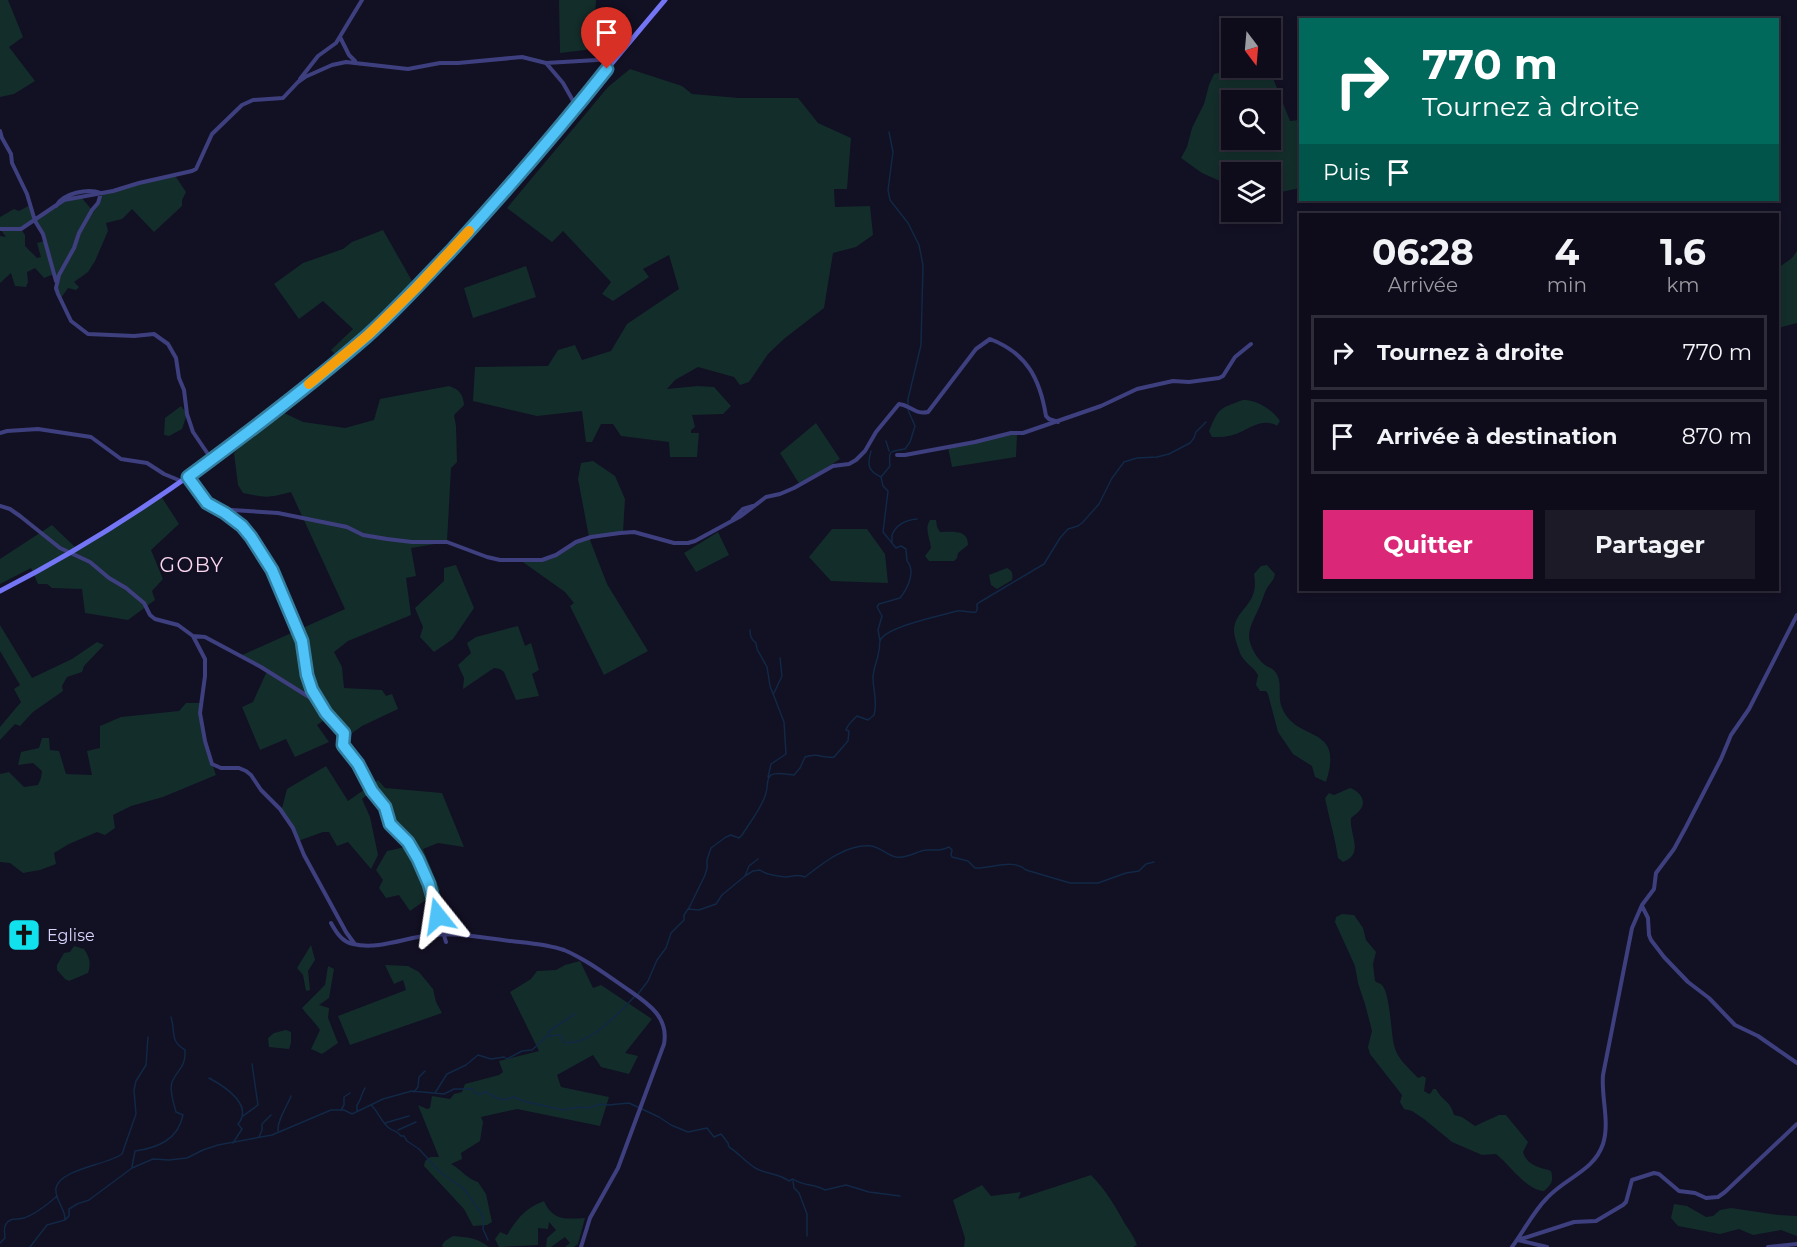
<!DOCTYPE html>
<html lang="fr">
<meta charset="utf-8">
<style>
:root{--surface:#0e0c1a;--page:#1c1a27;--text:#f1f3f6;--muted:#9b9ba2;--line:#2e2c39;--accent:#db2777}
body{margin:0;font-family:Montserrat,sans-serif;background:var(--page);color:var(--text);height:100vh;display:flex;flex-direction:column;font-size:22px;white-space:nowrap}
*{box-sizing:border-box;margin:0}
p{font-size:20px;color:var(--muted)}
.icon{flex:none;width:33px;height:33px;fill:none;stroke:currentColor;stroke-width:2;stroke-linecap:round;stroke-linejoin:round}
.map{position:relative;flex:1;overflow:hidden}
.drawer{position:absolute;left:1299px;top:213px;width:480px;height:378px;display:flex;flex-direction:column;background:var(--surface);border-radius:0px;box-shadow:0 3px 9px #0003,0 0 0 2px var(--line)}
.drawer>*{flex:none}
.banner{position:absolute;left:1299px;top:18px;width:480px;height:183px;border-radius:0px;box-shadow:0 3px 9px #0003,0 0 0 2px var(--line);background:#00695c;color:#fff;overflow:hidden}
.needle{width:39px;rotate:164deg}
.fabs{position:absolute;left:1221px;top:18px;display:grid;gap:12px}
.fabs a{display:grid;place-items:center;width:60px;height:60px;border-radius:0px;background:var(--surface);box-shadow:0 3px 9px #0003,0 0 0 2px var(--line);font-size:30px}
.pin{position:absolute;display:grid;place-items:center;width:51px;height:51px;color:#fff;margin:-62px -26px;border-radius:50% 50% 50% 0;rotate:-45deg;box-shadow:0 0 6px #0007}
.pin .icon{rotate:45deg}
.me{position:absolute;width:66px;margin:-33px;rotate:345deg;stroke-linejoin:round;filter:drop-shadow(0 0 4px #0008)}
.turn{display:flex;align-items:center;gap:21px;height:126px;padding:0 24px;font-size:27px}
.turn .icon{width:78px;height:78px;stroke-width:2.5}
.turn b{display:block;font-size:42px;line-height:51px}
.then{display:flex;align-items:center;height:57px;padding:0 24px;background:#0003;gap:12px;font-size:22px}
.eta{display:flex;justify-content:space-evenly;align-items:center;height:102px;text-align:center}
.eta b{font-size:36px;font-weight:700;line-height:42px}
.button{display:flex;gap:12px;margin-top:auto;padding:12px 24px}
.button a{flex:1;height:69px;border-radius:0px;background:var(--accent);color:#fff;font-size:24px;font-weight:700;line-height:69px;text-align:center}
.button a+a{background:var(--page);color:var(--text)}
ul{padding:0;list-style:none}
li{display:flex;align-items:center;gap:18px;height:75px;margin:0 12px 9px;padding:0 12px;border:3px solid var(--line);border-radius:0px}
li div{flex:1}
li b{display:block;font-size:22px}
li em{font-style:normal}
.map>svg:first-child{display:block}
.green{fill:#132d2b;fill-rule:evenodd}
.lines{fill:none;stroke-linecap:round;stroke-linejoin:round}
.stream{stroke:#112846;stroke-width:1.5}
.minor{stroke:#3e3f7f;stroke-width:4}
.secondary{stroke:#7375f5;stroke-width:5}
.route-casing{stroke:#337fa1;stroke-width:15}
.route{stroke:#4fc3f7;stroke-width:10}
.slow{stroke:#f59e0b;stroke-width:10}
.labels{text-anchor:middle;stroke-width:5;stroke-linejoin:round;paint-order:stroke}
.poi-label{font-size:16px;fill:#d8d5fc;stroke:#121023;text-anchor:start}
.quarter-label{font-size:20px;letter-spacing:1.5px;fill:#fcd7f0;stroke:#121023}
</style>
<div class="map">
<svg width="1797" height="1247" viewBox="0 0 1797 1247">
<rect width="100%" height="100%" fill="#121023"/>
<path class="green" d="M0 0H8L23 37 9 47 35 81 14 94 0 97Z
M559 0H596L593 49 560 53Z
M1239 68H1269L1290 121 1300 120V188L1271 194 1270 172H1232L1231 186 1229 185 1202 173 1181 158 1187 147 1192 128 1204 104 1209 85 1214 74ZM1270 100V140H1232V100Z
M630 69 682 86 692 94 739 98H798L818 123 851 138 847 189H834L835 207 870 206 873 235 856 247 833 253 824 308 785 338 768 354 749 382 740 385 734 377 698 367 675 380 667 389 698 386 714 387 731 406 723 414 692 415 695 427 691 430V433H699L697 457H670L669 442 621 436 613 424H601L592 442H586L582 411 537 416 473 401 475 367 548 366 558 350 575 345 582 360 611 351 627 324 679 289 669 255 643 269 649 277 613 301 602 294 611 282 563 231 552 242 507 208 608 87Z
M174 174 186 192 182 200V206L154 232 132 209 122 219 106 223 108 231 95 261 88 272 74 282 79 287 76 290 68 288 61 298 54 290 56 288 54 274 44 278 35 268 27 272 28 282 26 287 15 286 11 273 0 283V236L6 237 0 229V217L14 209 19 211 30 205 36 218 64 200 81 197 92 210 98 203 101 193ZM35 222 42 235 44 241 37 243 41 257 37 258 25 246V235L21 229Z
M383 230 416 288 368 335 339 359 331 350 353 329 323 301 299 319 274 284 303 263 343 249 352 242Z
M1797 251V323L1778 328V268L1792 258Z
M526 266 536 297 473 318 464 288Z
M449 386C460 390 463 394 464 405L454 415 456 426 457 462 451 468 447 542 411 548 416 576 406 578 411 615 348 641 334 652 342 667 344 688 382 690 386 696 392 694 398 709 362 726 344 739V733L329 717 317 725 329 742 295 757 286 739 260 750 242 707 253 702 267 671 240 656 345 609 291 492C269 498 266 498 243 493L238 485 234 453 240 447 282 412 303 422 345 428 374 420 380 399Z
M1243 400C1256 399 1273 410 1280 421L1277 426C1263 417 1249 429 1236 434 1228 437 1220 437 1212 437L1209 431C1219 408 1218 409 1243 400Z
M181 406 187 414 182 429 169 436 164 435 165 418Z
M816 423 840 459 800 485 780 453Z
M1017 434 1016 457 952 467 948 447 1002 435Z
M593 461 615 476 625 499 623 532 590 537V540L607 584 648 651 604 675 570 606 574 603 565 592 520 560 549 558 589 537 578 479 581 463Z
M161 496 179 524 151 550 163 579 152 591 155 600 128 620 85 613 82 589 52 588 47 584H38L31 568 0 584V559L52 525 76 548Z
M930 520H936L937 527 940 532C952 532 968 529 968 545L958 553 957 558 954 561H929L925 556 931 548C930 538 924 529 930 520Z
M832 529H867L885 554 888 583 831 581 809 557Z
M718 532 729 555 696 572 684 553Z
M456 565 474 608 453 639 434 652 420 637 423 627 415 608 444 581V568Z
M1267 565 1275 574C1274 581 1269 584 1266 590 1264 594 1263 598 1261 603 1257 614 1249 625 1249 637 1250 647 1257 659 1265 665 1269 668 1273 668 1276 673 1283 683 1277 697 1282 708 1297 744 1345 723 1326 782L1315 777 1312 766 1293 754 1278 732 1268 694 1266 691H1260L1256 685 1258 675C1254 667 1244 663 1240 653 1238 647 1234 637 1234 630 1235 608 1260 606 1254 574L1261 566Z
M1007 568C1013 571 1013 575 1012 580L997 589 991 585 989 575Z
M0 625 32 678 72 659 97 642 104 645 84 666 82 672 67 677 62 686 63 691 33 712 20 726 15 724 0 740V727L21 702 14 689 20 685 0 651Z
M518 626 525 646 531 643 539 670 532 674 539 696 516 700 504 672 500 669 494 668 463 689 464 678 458 665 471 653 467 643 476 637Z
M186 703H202C198 726 208 753 216 775L163 797 131 806 113 815 115 828 105 835 97 832 69 844 54 853 56 864 40 870 23 873 10 863 0 862V774L9 772 24 787 38 785 41 778 42 771 33 763 18 765 21 752 39 748 42 738H49L50 750 59 751 66 774 92 775 87 751 100 748V726L121 717 179 711Z
M326 766 348 801 378 780 385 788 442 793 464 847 438 843 423 849 440 890 410 911 399 895 386 898 379 888 383 880 376 870 387 851 410 846 390 824 385 807 372 791 362 799 370 817 378 855 371 869 348 842 337 846 329 832H323L298 841 293 828 281 812 287 789Z
M1350 788C1357 790 1366 798 1362 807 1360 811 1355 815 1351 818 1349 834 1365 854 1343 862L1338 858C1335 837 1329 818 1325 798L1329 793 1334 795Z
M1342 914 1354 915 1363 928 1366 940 1376 952 1373 964 1375 981C1377 983 1380 983 1382 985 1390 993 1391 1033 1394 1045 1397 1059 1409 1068 1418 1078L1423 1076 1426 1078 1424 1091 1429 1094 1431 1093 1433 1089H1436C1443 1102 1450 1100 1454 1115L1462 1117 1475 1126 1499 1115H1506L1528 1142 1523 1152C1527 1166 1539 1167 1551 1171 1554 1181 1551 1185 1544 1191 1526 1190 1510 1165 1496 1154L1482 1155 1452 1142 1424 1119 1412 1111 1404 1109 1400 1102 1402 1095 1370 1054 1368 1047 1372 1031 1365 1004 1358 983 1355 966 1335 922 1336 917Z
M311 945 315 960 308 971 310 990 306 991 303 975 297 968Z
M74 946 84 949C90 958 91 963 88 973L69 981 65 979 57 970V965L64 953 70 952Z
M580 961 593 988 601 985 652 1019 625 1053 638 1056 629 1074 601 1067 593 1055 557 1075 561 1087 609 1097 600 1126 517 1109 481 1117 483 1122 480 1141 461 1153 462 1159 451 1164C462 1170 467 1179 478 1182L486 1194 492 1222 487 1225 473 1226 464 1209 424 1166 425 1161 430 1157H439L418 1105 427 1109 430 1108 432 1096 450 1099 454 1094 462 1092 465 1084 499 1075 503 1072 499 1061 539 1051 510 992 531 979 537 971 556 970 565 965Z
M385 965 408 966 419 972 433 989 436 1002 442 1013 350 1045 338 1016 406 990 403 980 394 984Z
M328 966 334 969 329 998 319 1005 329 1008 328 1018 338 1043 322 1054 311 1049 320 1030C314 1021 308 1016 302 1008L325 985Z
M286 1030 291 1032V1043L289 1049 269 1047 268 1038 274 1033Z
M1091 1175C1106 1190 1115 1206 1125 1224 1130 1231 1134 1237 1137 1245L1133 1247H964L965 1238 953 1200 982 1185 991 1196 1021 1192 1018 1199Z
M544 1201C553 1221 565 1219 585 1218L578 1244 574 1247H565L570 1243 565 1237 551 1247H546L547 1238 556 1230 549 1222 548 1229 538 1228V1245L499 1247 495 1239 500 1232 507 1235C518 1218 524 1209 544 1201Z
M1674 1204 1687 1206 1706 1217 1713 1216 1720 1210 1731 1208 1778 1215 1797 1216V1236L1781 1230 1753 1235 1739 1229 1720 1234 1678 1226 1671 1218Z
M453 1236C467 1237 478 1238 489 1247H443L442 1245 445 1241Z"/>
<g class="lines">
<path class="stream" d="M889 132 893 152 888 190 890 200 908 223 919 245 923 265 921 345 908 399V405
M886 441 889 451
M871 451C867 465 868 471 881 477
M892 542V535C896 525 906 520 917 519
M750 630C750 636 751 639 756 643L757 649 767 667 770 686 784 722 786 754 771 764 768 777
M880 641 878 630 882 616 877 607 879 604 900 598C908 588 916 571 907 561L906 549 901 546 896 548 883 532 888 491 883 486 881 477 890 466C888 448 891 452 905 449L910 442 915 426 908 410
M774 693 782 676 780 658
M745 876 753 871 760 870C766 875 777 876 785 877 793 877 797 873 805 877 823 863 846 844 871 846 880 847 887 855 896 857 908 859 918 850 927 850 936 850 941 851 949 847L952 850 951 855 952 857 968 861 975 868C991 869 1013 858 1026 870L1070 883H1098L1126 873 1139 871 1146 864 1154 862
M688 909 699 910 716 904 722 895 745 876 749 866 758 859
M638 994 648 981 657 960 666 948 671 933 684 920V915L690 906 705 875 707 868V860L711 848 726 837 731 835 739 838 742 835C750 822 762 808 766 793 768 787 766 778 771 775 777 771 788 775 794 775L800 768 805 757C820 752 821 759 834 757L848 741 849 731 846 730C847 725 853 720 857 716L868 720 874 715C878 702 873 690 873 678 873 669 878 659 879 650 880 647 879 644 880 641 884 627 943 615 957 611 963 610 969 613 976 612L977 610V604L980 602 1044 564 1060 538 1068 529 1078 526 1083 522 1099 504 1112 478 1124 462 1137 458 1157 457 1169 454 1190 443 1194 438 1196 432 1206 422
M548 1035 549 1031 575 1014
M209 1078C224 1086 254 1105 238 1124L242 1129 233 1143
M414 1092 418 1087 419 1077 425 1071
M435 1093 447 1074 466 1065 478 1055 491 1059 504 1057 507 1059 522 1051 532 1050 547 1036 560 1035 564 1042C587 1048 620 1012 634 997
M371 1105C378 1111 381 1122 389 1128 394 1132 397 1130 401 1136H404L407 1141 419 1149 440 1172 463 1188 481 1213 484 1222 483 1229 488 1240
M341 1110 344 1105V1097L350 1093
M357 1111V1105C361 1101 361 1094 365 1088
M243 1116 258 1105 252 1064
M385 1123 409 1116
M398 1130 416 1122
M278 1131C277 1120 287 1107 291 1096
M259 1137 262 1130V1124L271 1115
M132 1167 135 1151C157 1148 178 1140 183 1115L176 1112C174 1104 169 1091 172 1082 178 1068 186 1068 185 1050 169 1040 176 1033 171 1017
M793 1181 794 1188 799 1193 807 1214V1236
M65 1220C66 1209 54 1199 56 1188 60 1169 107 1165 122 1154L136 1114 134 1090 136 1081 146 1065 148 1037
M0 1243 5 1238C5 1233 3 1228 6 1224 10 1217 18 1220 24 1218 36 1214 48 1204 57 1196
M30 1247 47 1225 65 1220 69 1216V1209L77 1204 89 1200 132 1168 153 1159 169 1160 187 1158 203 1150 218 1145 272 1135 331 1110H344L352 1114 383 1099 401 1094 412 1091 444 1094 454 1089H473L475 1093 478 1094 487 1092 491 1095 502 1100 515 1097 523 1101 563 1110 579 1107 588 1108 601 1104 608 1105 629 1103 659 1117 671 1125 688 1132 707 1128 714 1137 721 1134 728 1143 729 1147C739 1153 746 1163 757 1169 767 1174 780 1174 789 1181L793 1179C803 1186 815 1184 825 1190L846 1185 869 1192 900 1196"/>
<path class="minor" d="M340 37 349 55 355 61
M546 63 563 83 576 106
M300 79 318 56 336 43 362 0
M0 131 2 138 11 154 12 163 27 194 35 221 43 234 56 281
M56 206C63 193 88 188 101 193L98 203 92 210 79 233 74 248 59 275 56 288 58 294 71 321 88 334 134 336 154 334 168 344 176 358 179 378 184 390 187 414 193 432 212 460
M0 229H21L64 200 113 191 139 183 192 171 196 169 212 134 242 105 253 100 283 98 298 82 305 77 332 65 346 62 408 69 440 63H458L522 57 546 63 614 59
M0 433 7 431 38 429 91 437 121 459 147 463 164 474 181 481
M897 455H905L975 442 1011 433H1023L1101 406 1137 389 1173 381 1189 382 1219 378 1223 376 1235 357 1251 344
M188 477 207 503 225 513 242 526 251 537 272 570 302 641 307 675 312 690 326 713 344 733 343 745 357 762 372 791 385 806 390 824 408 842 418 859 429 884 446 942
M0 506 10 509 20 516 60 548 90 562 109 578 126 588 144 603 150 615 155 619 178 625 193 636 205 637 261 667 309 697 319 706
M216 509 278 513 347 527 363 535 387 539 412 542H447L487 557 500 560H542L556 555 576 542 591 537 620 533 634 532 674 543H688L695 541 741 516 766 497 780 494 794 488 833 466 849 464 856 460 865 451 876 432 899 404C910 405 915 415 928 412L976 349 990 339C1027 353 1040 379 1046 416L1049 419 1058 422
M733 519 743 509 753 506
M193 636 205 659V676L200 713 205 741 212 764 221 768H239L246 771 251 775 261 790 280 809 293 828 304 855 346 932 354 943
M1642 906 1648 918 1649 935 1651 940 1664 957 1688 982 1709 998 1735 1025 1758 1036 1797 1063
M331 923C336 932 342 942 353 944 378 950 405 938 429 935 457 932 483 938 511 941 529 943 547 944 564 950 588 960 609 977 630 991 649 1004 669 1018 664 1044L618 1168 590 1218 581 1247
M1518 1240 1574 1222 1596 1221 1623 1205 1626 1202 1632 1180 1654 1173 1659 1174 1679 1191 1695 1193 1706 1198 1718 1197 1725 1192 1797 1124
M1518 1240 1547 1247
M1512 1247C1524 1231 1533 1212 1547 1198 1565 1178 1594 1171 1603 1144 1610 1122 1601 1097 1603 1075L1632 928 1642 905 1654 889 1656 873 1674 849 1686 827 1721 759 1731 735 1749 709 1797 615
M1768 1247 1797 1244"/>
<path class="secondary" d="M0 591C110 535 213 463 308 385 328 368 349 353 368 336 396 310 421 282 447 255 523 173 593 85 665 0"/>
</g>
<g class="lines">
<defs>
<path id="route" d="M438 916 429 884 418 859 408 842 390 824 385 807 372 791 358 764 343 745 344 733 326 713 312 690 307 675 302 641 272 570 251 537 242 526 225 513 207 503 188 477C249 432 310 386 367 336 396 310 423 280 450 252 504 193 557 132 607 69"/>
</defs>
<use href="#route" class="route-casing"/>
<use href="#route" class="route"/>
<path class="slow" d="M309 384 368 335 416 288 469 231"/>
</g>
<defs>
<symbol id="church-square" viewBox="-11 -11 22 22"><rect x="-9" y="-9" width="18" height="18" rx="4" fill="#10e1ed" stroke="#121023"/><path d="M-1.2-6h2.4v3.5h3.3v2.4h-3.3V6h-2.4V-.1h-3.3v-2.4h3.3Z" fill="#111"/></symbol>
</defs>
<g fill-rule="evenodd">
<use href="#church-square" x="5" y="916" width="38" height="38"/>
</g>
<g class="labels">
<g class="poi-label">
<text x="47" y="941">Eglise</text>
</g>
<g class="quarter-label">
<text x="192" y="572">GOBY</text>
</g>
</g>
</svg>
<div class="fabs">
<a><svg class="needle" viewBox="-14 -14 28 28"><path d="M0-13l5 13h-10z" fill="#e53935"/><path d="M0 13l5-13h-10z" fill="#9b9ba2"/></svg></a>
<a><svg class="icon" aria-label="search" viewBox="0 0 24 24"><circle cx="10" cy="10" r="6"/><path d="M15 15l6 6"/></svg></a>
<a><svg class="icon" aria-label="layers" viewBox="0 0 24 24"><path d="M12 4l9 5-9 5-9-5zM3 14l9 5 9-5"/></svg></a>
</div>
<div class="pin" style="left:607px;top:69px;background:#d93025"><svg class="icon" aria-label="arrive" viewBox="0 0 24 24"><path d="M6 21V4h12l-3 4 3 4H6"/></svg></div>
<svg class="me" style="left:438px;top:916px" viewBox="-20 -20 40 40"><path d="M0-17L14 15 0 8-14 15z" fill="#4fc3f7" stroke="#fff" stroke-width="4"/></svg>
<div class="banner">
<div class="turn"><svg class="icon" aria-label="right" viewBox="0 0 24 24"><path d="M7 20v-9h11M14 6l5 5-5 5"/></svg><div><b>770 m</b>Tournez à droite</div></div>
<div class="then">Puis<svg class="icon" aria-label="arrive" viewBox="0 0 24 24"><path d="M6 21V4h12l-3 4 3 4H6"/></svg></div>
</div>
<section class="drawer">
<div class="eta">
<div><b>06:28</b><p>Arrivée</p></div>
<div><b>4</b><p>min</p></div>
<div><b>1.6</b><p>km</p></div>
</div>
<ul>
<li><svg class="icon" aria-label="right" viewBox="0 0 24 24"><path d="M7 20v-9h11M14 6l5 5-5 5"/></svg><div><b>Tournez à droite</b></div><em>770 m</em></li>
<li><svg class="icon" aria-label="arrive" viewBox="0 0 24 24"><path d="M6 21V4h12l-3 4 3 4H6"/></svg><div><b>Arrivée à destination</b></div><em>870 m</em></li>
</ul>
<div class="button"><a>Quitter</a><a>Partager</a></div>
</section>
</div>
